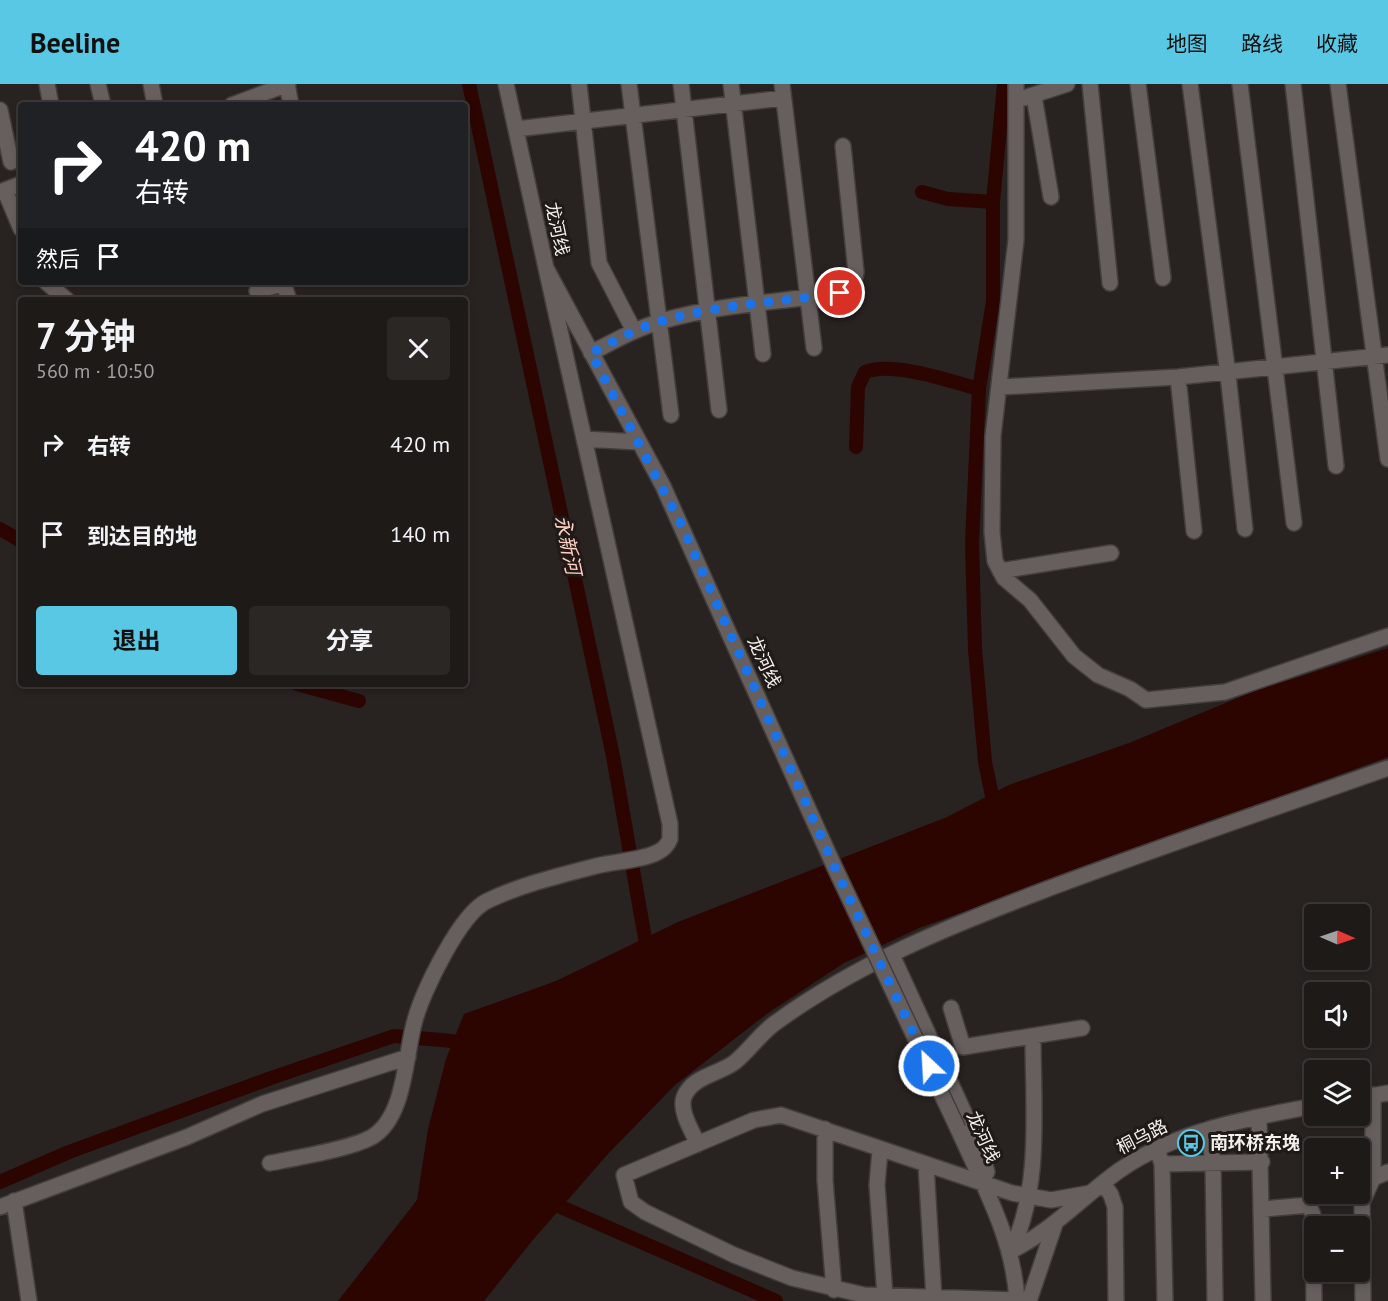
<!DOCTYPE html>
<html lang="zh">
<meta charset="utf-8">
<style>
:root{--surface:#1e1a18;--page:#2b2725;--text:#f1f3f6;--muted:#a1a1a2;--line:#3c3837;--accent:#59c8e4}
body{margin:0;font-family:"PT Sans","Noto Sans SC",sans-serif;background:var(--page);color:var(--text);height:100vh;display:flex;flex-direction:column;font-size:22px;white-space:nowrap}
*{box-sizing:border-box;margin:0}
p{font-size:20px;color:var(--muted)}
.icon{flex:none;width:33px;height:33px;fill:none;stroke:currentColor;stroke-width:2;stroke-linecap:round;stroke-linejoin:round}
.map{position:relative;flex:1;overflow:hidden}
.side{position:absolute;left:18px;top:213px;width:450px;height:390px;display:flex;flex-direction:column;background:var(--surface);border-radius:6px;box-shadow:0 3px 9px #0003,0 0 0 2px var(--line)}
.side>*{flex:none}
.banner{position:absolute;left:18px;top:18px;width:450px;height:183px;border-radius:6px;box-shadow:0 3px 9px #0003,0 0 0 2px var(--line);background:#202124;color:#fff;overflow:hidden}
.needle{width:39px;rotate:92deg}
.fabs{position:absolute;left:1304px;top:820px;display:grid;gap:12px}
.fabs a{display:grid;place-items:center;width:66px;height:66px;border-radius:6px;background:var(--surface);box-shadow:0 3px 9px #0003,0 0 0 2px var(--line);font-size:30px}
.pin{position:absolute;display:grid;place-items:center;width:51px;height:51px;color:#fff;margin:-26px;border:3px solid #fff;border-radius:50%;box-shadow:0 2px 6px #0007}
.me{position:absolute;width:66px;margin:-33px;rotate:335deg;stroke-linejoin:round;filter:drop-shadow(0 0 4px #0008)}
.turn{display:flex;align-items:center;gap:21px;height:126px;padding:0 18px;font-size:27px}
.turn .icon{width:78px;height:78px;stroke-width:2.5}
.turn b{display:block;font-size:42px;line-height:51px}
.then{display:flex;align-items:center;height:57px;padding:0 18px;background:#0003;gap:12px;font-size:22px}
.round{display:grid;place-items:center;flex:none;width:63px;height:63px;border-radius:6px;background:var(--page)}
.headline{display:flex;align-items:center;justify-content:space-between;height:102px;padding:0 18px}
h1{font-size:36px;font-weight:700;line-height:45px}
.primary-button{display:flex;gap:12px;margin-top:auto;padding:12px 18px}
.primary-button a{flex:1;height:69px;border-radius:6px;background:var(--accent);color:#111;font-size:24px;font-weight:700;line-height:69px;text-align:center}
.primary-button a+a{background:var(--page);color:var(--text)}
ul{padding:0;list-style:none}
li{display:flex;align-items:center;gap:18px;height:90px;padding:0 18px}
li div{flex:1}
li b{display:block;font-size:22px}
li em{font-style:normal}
header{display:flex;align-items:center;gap:36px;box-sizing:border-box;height:84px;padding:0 30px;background:var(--accent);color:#111}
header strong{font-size:28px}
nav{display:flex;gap:33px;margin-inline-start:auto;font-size:21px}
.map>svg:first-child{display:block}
.water{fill:#2c0500}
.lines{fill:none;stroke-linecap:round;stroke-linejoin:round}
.canal{stroke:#2c0500;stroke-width:14}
.minor-casing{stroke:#433e3c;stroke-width:18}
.minor{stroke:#665f5d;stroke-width:15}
.minor-bridge-casing{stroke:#433e3c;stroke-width:18;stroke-linecap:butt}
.minor-bridge{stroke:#665f5d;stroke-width:15}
.route{stroke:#1a73e8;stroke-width:10;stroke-dasharray:0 18}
.labels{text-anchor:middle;stroke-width:6;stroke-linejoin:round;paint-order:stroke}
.street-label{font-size:18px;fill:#f3efed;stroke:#1f1917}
.poi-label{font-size:18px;font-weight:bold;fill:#f3efed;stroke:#1f1917;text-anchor:start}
.water-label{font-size:20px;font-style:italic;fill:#ffcfc1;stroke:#1f1917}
</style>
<header>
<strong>Beeline</strong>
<nav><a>地图</a><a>路线</a><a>收藏</a></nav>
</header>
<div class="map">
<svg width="1388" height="1217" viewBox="0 0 1388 1217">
<rect width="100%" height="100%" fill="#282220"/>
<path class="water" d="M1388 564V673L919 844 844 879 768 929 675 1001 607 1071 532 1157 484 1217H338L417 1116 428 1045 446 975 464 930 556 897 678 838 947 733 1009 701 1129 659 1252 608Z"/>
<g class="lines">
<path class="canal" d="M469 0 613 672 646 860 651 871
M922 108 948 115 993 118
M856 363 858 303 865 288C893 277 950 297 979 305
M0 445 21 457
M297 600 359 617
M995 726 985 678 975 565 972 459 979 305 993 217V118L1004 0
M0 1098 69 1068 271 994 394 952 453 957 467 965
M545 1116 776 1217"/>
<defs>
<path id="minor" d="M47 0 51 21
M98 0 103 21
M151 0 155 21
M287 0 291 21
M506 0 546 184 663 402 713 514
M579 0 599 179 634 247
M629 0 671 331
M681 0 719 326
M731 0 763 270
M782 0 814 264
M1016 0V156L993 352 992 448 995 477 1004 494 1030 516 1074 572 1098 591 1130 605 1146 616 1225 608 1388 552
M1090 0 1110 199
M1138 0 1163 194
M1190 0 1228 291 1245 445
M1240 0 1294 439
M1293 0 1336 382
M1338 0 1388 375
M1034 12 1051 113
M1024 14 1067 0
M232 21 288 0
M0 26 11 78
M516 45 783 14
M5 107 21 145
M0 108 21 100
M46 198 67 216
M283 198 289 216
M257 207 284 199
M591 269C614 257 637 244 662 237 720 220 781 218 840 209L853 202 856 188 843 62
M1178 293 1194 447
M1001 303 1178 293 1388 271
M584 355 638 358
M1000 487 1111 469
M892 871 980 1063 987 1088 981 1097
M951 924 963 963 1082 944
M1373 1011V1094
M1359 1014 1388 1009
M1259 1033 1263 1217
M825 1045V1096L834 1206
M958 1045C983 1101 1014 1155 1017 1217
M1209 1045 1213 1079 1215 1217
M698 1060C692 1047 679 1027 684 1013 692 992 720 990 735 978 751 965 761 948 778 937 858 879 950 842 1042 807 1156 764 1272 725 1388 684
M1157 1065 1162 1080 1165 1217
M880 1066 877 1101 885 1212
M270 1079C296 1074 350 1065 372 1053 406 1033 405 969 415 936 423 907 460 830 487 817 520 801 561 791 596 782 615 777 641 777 658 768 664 765 668 760 670 755V740L546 184
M1162 1080 1262 1078
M926 1081 934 1214
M1103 1099 1111 1111 1115 1123 1116 1217
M14 1117 29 1217
M0 1123 187 1053 262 1020 408 973
M1263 1125 1309 1121 1313 1131 1314 1217
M1011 1167C1052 1147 1083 1112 1120 1086 1176 1047 1248 1034 1314 1022
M1011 1167C1042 1102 1033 1024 1033 953
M1017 1216 864 1211 792 1194 734 1171 645 1128 631 1118 624 1091 754 1036 781 1031 1012 1109 1051 1116 1090 1109
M1029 1217 1055 1140
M1363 1217 1362 1119 1373 1094 1388 1088"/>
</defs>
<use href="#minor" class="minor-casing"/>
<use href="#minor" class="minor"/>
<defs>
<path id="minor-bridge" d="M713 514 835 784 958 1045"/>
</defs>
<use href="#minor-bridge" class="minor-bridge-casing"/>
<use href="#minor-bridge" class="minor-bridge"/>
</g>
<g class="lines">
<path class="route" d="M840 209C781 218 720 220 662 237 637 244 614 257 591 269L681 440 835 784 929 982"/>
</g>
<defs>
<symbol id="bus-ring" viewBox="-11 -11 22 22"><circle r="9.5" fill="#1f1917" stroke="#59c8e4" stroke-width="1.5"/><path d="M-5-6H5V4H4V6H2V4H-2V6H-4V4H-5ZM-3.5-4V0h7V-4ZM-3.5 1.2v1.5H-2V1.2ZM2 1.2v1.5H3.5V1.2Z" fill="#59c8e4"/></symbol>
</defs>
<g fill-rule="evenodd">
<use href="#bus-ring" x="1176" y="1044" width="30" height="30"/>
</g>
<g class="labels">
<g class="street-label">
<text transform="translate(557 145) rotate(78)" y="6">龙河线</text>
<text transform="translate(764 578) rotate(65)" y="6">龙河线</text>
<text transform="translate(983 1053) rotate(66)" y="6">龙河线</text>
<text transform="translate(1142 1053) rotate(-27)" y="6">桐乌路</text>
</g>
<g class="poi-label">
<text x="1210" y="1065">南环桥东堍</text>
</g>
<g class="water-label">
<text transform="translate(568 461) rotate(78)" y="7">永新河</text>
</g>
</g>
</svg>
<div class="fabs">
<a><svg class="needle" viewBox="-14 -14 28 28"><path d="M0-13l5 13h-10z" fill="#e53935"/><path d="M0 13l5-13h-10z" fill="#a1a1a2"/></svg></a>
<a><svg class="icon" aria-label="sound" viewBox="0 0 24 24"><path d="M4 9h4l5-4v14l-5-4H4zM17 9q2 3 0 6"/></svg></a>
<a><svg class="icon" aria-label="layers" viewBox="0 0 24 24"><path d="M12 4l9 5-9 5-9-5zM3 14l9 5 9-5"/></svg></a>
<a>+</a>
<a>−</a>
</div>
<div class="pin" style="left:840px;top:209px;background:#d93025"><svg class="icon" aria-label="arrive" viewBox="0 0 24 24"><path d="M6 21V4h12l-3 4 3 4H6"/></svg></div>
<svg class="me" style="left:929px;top:982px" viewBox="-20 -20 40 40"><circle r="17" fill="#1a73e8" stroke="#fff" stroke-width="3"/><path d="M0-11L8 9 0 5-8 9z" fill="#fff"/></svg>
<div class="banner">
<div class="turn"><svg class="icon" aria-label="right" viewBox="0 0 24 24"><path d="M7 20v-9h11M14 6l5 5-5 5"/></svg><div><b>420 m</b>右转</div></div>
<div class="then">然后<svg class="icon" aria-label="arrive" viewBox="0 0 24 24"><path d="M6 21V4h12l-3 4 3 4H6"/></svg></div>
</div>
<section class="side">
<div class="headline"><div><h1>7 分钟</h1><p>560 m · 10:50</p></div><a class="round"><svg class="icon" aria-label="close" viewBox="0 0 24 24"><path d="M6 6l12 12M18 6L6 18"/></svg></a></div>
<ul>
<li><svg class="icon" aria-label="right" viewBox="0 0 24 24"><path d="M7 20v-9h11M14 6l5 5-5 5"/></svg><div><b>右转</b></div><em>420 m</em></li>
<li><svg class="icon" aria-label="arrive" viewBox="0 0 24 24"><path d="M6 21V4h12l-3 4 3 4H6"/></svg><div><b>到达目的地</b></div><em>140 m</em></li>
</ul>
<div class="primary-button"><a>退出</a><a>分享</a></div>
</section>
</div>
